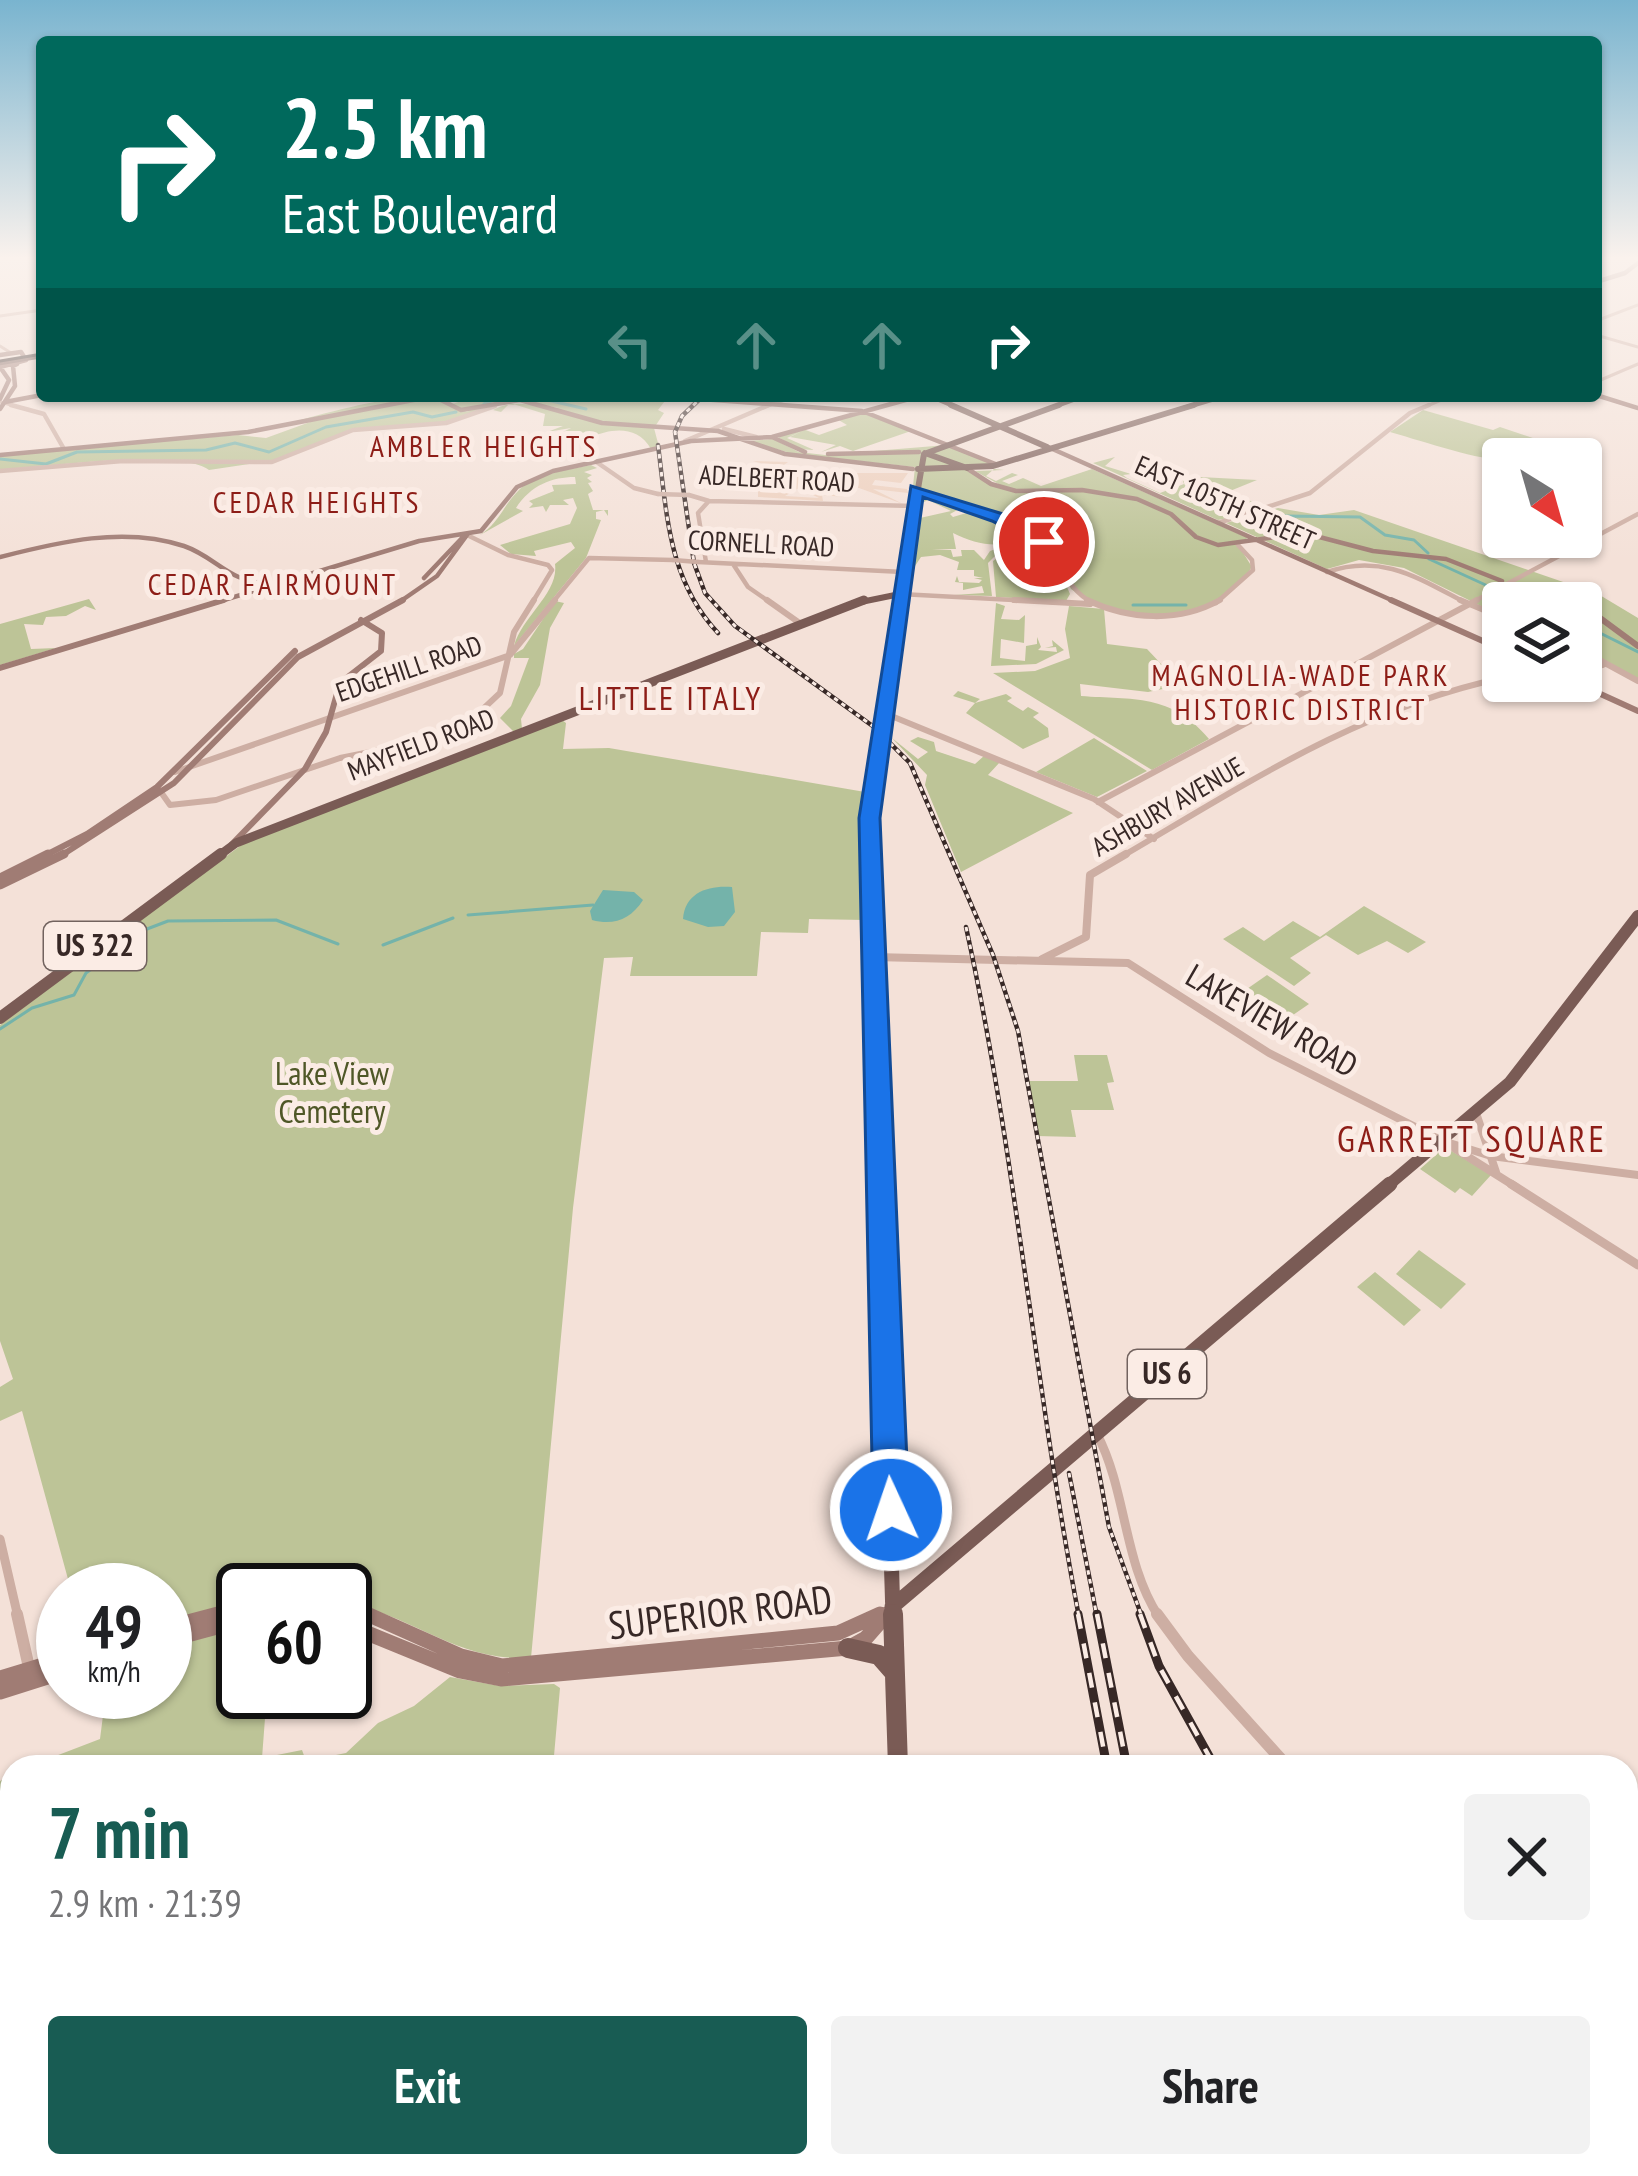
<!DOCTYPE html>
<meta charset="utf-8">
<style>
:root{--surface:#fff;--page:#f2f2f2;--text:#202124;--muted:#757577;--accent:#185c53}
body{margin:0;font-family:"PT Sans Narrow",sans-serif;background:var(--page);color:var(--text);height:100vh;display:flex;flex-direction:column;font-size:45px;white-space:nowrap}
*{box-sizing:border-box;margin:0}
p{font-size:39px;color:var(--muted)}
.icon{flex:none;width:66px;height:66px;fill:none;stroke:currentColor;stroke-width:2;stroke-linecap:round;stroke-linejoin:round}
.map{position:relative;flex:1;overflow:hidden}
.side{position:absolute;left:0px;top:1755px;width:1638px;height:423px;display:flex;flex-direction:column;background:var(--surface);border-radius:36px 36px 0 0;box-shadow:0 3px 9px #0004}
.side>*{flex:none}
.banner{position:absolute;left:36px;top:36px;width:1566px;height:366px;border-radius:12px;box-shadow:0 3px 9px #0004;background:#00695c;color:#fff;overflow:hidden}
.needle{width:78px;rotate:143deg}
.tools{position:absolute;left:1482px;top:438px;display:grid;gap:24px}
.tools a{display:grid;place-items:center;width:120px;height:120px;border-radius:12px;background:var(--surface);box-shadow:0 3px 9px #0004;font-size:60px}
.speed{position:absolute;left:36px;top:1563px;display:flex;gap:24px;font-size:60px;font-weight:700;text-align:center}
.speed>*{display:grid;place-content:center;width:156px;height:156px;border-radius:50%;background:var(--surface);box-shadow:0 3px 9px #0004;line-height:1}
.speed small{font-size:30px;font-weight:400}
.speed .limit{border:6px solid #111;border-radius:18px;background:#fff;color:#111}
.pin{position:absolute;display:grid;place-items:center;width:102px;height:102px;color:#fff;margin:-51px;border:6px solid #fff;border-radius:50%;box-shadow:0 3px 12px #0007}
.me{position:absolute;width:132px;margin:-66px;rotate:357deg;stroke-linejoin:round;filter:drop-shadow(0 0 9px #0008)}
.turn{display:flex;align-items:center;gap:42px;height:252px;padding:0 48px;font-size:54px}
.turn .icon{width:156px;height:156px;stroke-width:2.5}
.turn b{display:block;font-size:84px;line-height:102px}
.lanes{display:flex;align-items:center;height:114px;padding:0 48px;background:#0003;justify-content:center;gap:60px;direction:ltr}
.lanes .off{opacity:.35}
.round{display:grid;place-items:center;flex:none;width:126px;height:126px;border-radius:12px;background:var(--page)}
.overview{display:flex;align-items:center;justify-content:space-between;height:204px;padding:0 48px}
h1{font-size:72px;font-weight:700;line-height:90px;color:var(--accent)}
.primary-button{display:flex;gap:24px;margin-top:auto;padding:24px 48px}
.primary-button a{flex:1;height:138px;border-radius:12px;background:var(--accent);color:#fff;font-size:48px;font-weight:700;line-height:138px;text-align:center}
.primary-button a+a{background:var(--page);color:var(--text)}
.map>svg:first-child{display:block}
.green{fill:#bdc497}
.plaza{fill:#edcfbd}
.water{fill:#74b3aa}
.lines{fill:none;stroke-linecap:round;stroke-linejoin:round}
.stream{stroke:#74b3aa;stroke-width:3}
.tertiary-far5{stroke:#cdaea3;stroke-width:3}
.tertiary-far4{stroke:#cdaea3;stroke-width:4.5}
.tertiary-far3{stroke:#cdaea3;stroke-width:6}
.tertiary-far2{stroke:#cdaea3;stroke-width:8}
.tertiary-far1{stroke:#cdaea3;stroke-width:9}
.tertiary{stroke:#cdaea3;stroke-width:12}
.secondary-far4{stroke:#a07c74;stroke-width:4.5}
.secondary-far3{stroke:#a07c74;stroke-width:6}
.secondary-far2{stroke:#a07c74;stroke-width:9}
.secondary-far1{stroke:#a07c74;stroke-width:10}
.secondary{stroke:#a07c74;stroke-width:15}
.primary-far5{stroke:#7a5b55;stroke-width:4.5}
.primary-far4{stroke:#7a5b55;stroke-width:6}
.primary-far3{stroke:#7a5b55;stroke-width:9}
.primary-far2{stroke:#7a5b55;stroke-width:12}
.primary-far1{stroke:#7a5b55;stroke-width:15}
.primary{stroke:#7a5b55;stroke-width:20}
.tram{stroke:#372826;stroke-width:3}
.rail-far1-casing{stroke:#372826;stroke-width:4.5}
.rail-casing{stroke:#372826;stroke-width:9}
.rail-far1{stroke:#fbece5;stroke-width:3;stroke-dasharray:4.5;stroke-linecap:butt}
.rail{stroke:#fbece5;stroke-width:4.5;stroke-dasharray:15;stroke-linecap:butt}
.tertiary-bridge{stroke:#cdaea3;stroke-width:4.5}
.secondary-bridge{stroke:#a07c74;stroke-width:4.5}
.route{fill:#1a73e8;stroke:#114b97;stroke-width:3}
.labels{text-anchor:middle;stroke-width:10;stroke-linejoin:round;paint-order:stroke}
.far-street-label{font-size:27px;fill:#372826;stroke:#fbece5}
.far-neighbourhood-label{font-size:30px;letter-spacing:3px;fill:#8d1d17;stroke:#fbece5}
.shield{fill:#fbece5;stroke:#72635f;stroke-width:3}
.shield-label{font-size:30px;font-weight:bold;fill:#372826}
.far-quarter-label{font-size:33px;letter-spacing:3px;fill:#8d1d17;stroke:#fbece5}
.street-label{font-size:33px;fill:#372826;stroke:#fbece5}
.park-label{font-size:33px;fill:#4f5727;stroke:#fbece5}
.neighbourhood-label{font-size:36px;letter-spacing:3px;fill:#8d1d17;stroke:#fbece5}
.near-street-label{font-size:39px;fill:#372826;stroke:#fbece5}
</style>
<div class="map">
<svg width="1638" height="2176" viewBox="0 0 1638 2176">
<rect width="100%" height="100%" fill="#f4e1d8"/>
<path class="green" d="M477 396 668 397 658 410 664 413 654 428 659 447 651 449C637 424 610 429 591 437L578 433 575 436 585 439 557 443 555 436 571 428 547 432 563 426H543L545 414 510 403 501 412 493 410C516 397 539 408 558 408L515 399 449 422 352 429 282 459 209 470C179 448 44 467 0 470V454L238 435 266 438 310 422 289 423C323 414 405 390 433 399 446 402 455 410 469 412L452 404Z
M1423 410 1493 430 1500 427 1571 451 1558 457 1540 451 1495 453 1502 459C1487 463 1412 438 1390 432Z
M862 413 911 431 853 451 840 446 821 452 836 445 790 437 802 431 787 438 814 450 798 449 778 437 803 429 819 435 847 425 837 419Z
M773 439 799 452 825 455 947 445 992 464 969 466 987 483 1002 486 975 471 1004 470 994 469 986 476 996 481 1012 473 1018 475 1002 481 1009 484 1023 478 1041 486 1092 469 1248 538 1237 543 1252 567C1215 624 1123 628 1071 589 1065 575 1065 558 1053 546 1029 523 947 496 913 486L915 467 793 454 750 441Z
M1115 457 1105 466 1131 474 1123 475 1127 478 1160 493 1184 484 1181 476 1257 480 1225 493 1254 502 1239 509 1251 513 1218 520 1093 463Z
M591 465 597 468 584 472 592 475 587 478 592 482 588 483 593 491 588 494 593 510H608V516L604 510 596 512V519L601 520 586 558 514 646C522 616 559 593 555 564L575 548 571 542 534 551 536 556 511 554 500 545 570 524 577 508 573 498 563 500 569 505H550L546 512 543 506 529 508 533 504 529 501 554 491 552 485 576 484 575 477C552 477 531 485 516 508L523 511 480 535C499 523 503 506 518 491 535 473 568 470 591 465Z
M926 493 941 504 961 508 950 514 953 517 973 511 1025 532C1010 550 980 547 953 533L956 549H932L951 550 953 557 962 556 961 550H974L984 560 990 551 1005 546 988 563 992 596 954 595 984 593 982 586 963 590V583L955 582 957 576 959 582 979 583 982 580 974 578H983L974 576V570H957L959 562 940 555 921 557 909 575 916 518 918 525 920 518 951 511 928 500 918 505 920 494Z
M1278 508 1319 515 1354 510 1598 594 1638 618V679L1581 648V603H1503V617L1404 568 1359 560 1327 569 1226 523Z
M1032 536 1052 552 1070 594 1066 601 996 597 993 561Z
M89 599 96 610 85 606 66 616 46 617 43 625 24 624 31 649 56 648 0 665V624Z
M555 601 564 603 550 628 540 685 521 719 522 729 514 732 500 718 511 706 529 658H514V654L523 649Z
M996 603 1005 606 1001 619 1019 620 1025 615 1024 643 1001 639 1000 658 1025 661 1026 646 1037 644V637L1041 647 1038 650 1057 652 1056 647 1045 648 1053 646 1052 640 1064 650 1036 664 991 666Z
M1069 606 1104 609 1107 644 1147 649 1164 667 1192 683 1148 692 1080 684 1081 696C1133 700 1171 693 1209 739L1152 770 993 673 1035 671 1070 658 1065 629Z
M958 691 980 699 975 703 1006 694 1012 698 1007 701 1023 711 1028 707 1039 713 1033 717 1048 728 1049 737 1023 749 966 713 975 703 953 696Z
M562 720 566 723 563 749 609 748 865 792 861 820 865 920 809 919 808 933 761 932 757 976H630L633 957 604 958 573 1208 531 1658C456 1662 414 1615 345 1603V1590H243V1602L165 1622V1590H71L22 1411 0 1421V1387L13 1379 0 1341V1025L244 843Z
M918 737 934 742 936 751 975 764 985 755 1000 762 988 775 1073 813 961 872 925 785 927 775 892 738 918 759 928 752 910 741Z
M1094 738 1147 771 1097 797 1036 772Z
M1364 906 1426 942 1408 953 1387 941 1358 955 1326 935 1290 958 1311 973 1294 986 1223 939 1243 927 1264 941 1293 921 1320 937Z
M1267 975 1309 1004 1293 1015 1295 1020 1290 1023 1244 991Z
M1074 1055H1107L1114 1082 1107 1083 1114 1110H1071L1076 1137 1037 1136 1028 1081H1078Z
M1445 1147 1491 1175 1472 1196 1460 1188 1455 1193 1420 1169Z
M1419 1250 1466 1284 1441 1309 1396 1274Z
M1375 1272 1421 1310 1404 1326 1357 1287Z
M243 1624V1692H267L262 1758 302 1750 306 1761 346 1753 378 1723 414 1706 450 1677 500 1686 554 1684 560 1688 553 1767H27L100 1739 106 1692H165V1646Z
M12 1774V2166H371L369 2176H0V1781Z
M1638 1833V1959L1626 1972V1835Z
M504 2166H660L659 2176H502Z"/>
<path class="plaza" d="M753 461 788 462 781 467 825 473H908L901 483 875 480 872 485 907 489 908 493 873 489 903 504 859 488 797 489 785 496 819 498 811 494 838 495 844 497 822 495 823 501 758 497V486L737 481 769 475 773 469 751 465 764 464Z"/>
<path class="water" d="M732 887 735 912 724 926 708 927 683 919C685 892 709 885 732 887Z
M603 890 634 892 643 900C631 919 614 926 592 920L590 911Z"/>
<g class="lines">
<path class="stream" d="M530 396 586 409
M484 404 498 398
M0 459 46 464 77 452 206 450 235 443 269 452 326 427 413 412 432 417 456 412
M1262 522 1284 516 1360 517 1385 535 1414 540 1428 553
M1429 559 1490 587
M1502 592 1527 603
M1133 605H1186
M1581 608 1598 632 1638 652
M468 915 593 905
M383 945 453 918
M0 1029 32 1008 74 995 86 973 147 929 168 921 276 920 338 944"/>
<path class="tertiary-far5" d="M0 316 42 310
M1596 321 1638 305
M1596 335 1638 347
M0 346 11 353
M1596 382 1638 364
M0 402 22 408
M489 408 495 406
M762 408 796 396
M1422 408 1451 396"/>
<path class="tertiary-far4" d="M11 405 44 414 64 449
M724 429 756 437
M685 441 769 405
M595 461 634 488 658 494
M0 471 123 461 272 462 353 430 446 423 495 406
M911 488C953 502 1006 513 1042 540 1068 560 1060 586 1093 603
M689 495 709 501 914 506
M1218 523 1310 493 1410 413 1429 405
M467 535 508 555 548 565 552 570 532 603
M698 562 903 572
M706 562 698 513 708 502
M733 564 748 587 771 603
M1327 572C1382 553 1418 578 1466 603
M900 594 1071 603
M552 603 589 558 673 560
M1216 603 1253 570 1252 560 1238 545
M1471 603 1638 514"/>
<path class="tertiary-far3" d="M767 600 801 624
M1014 600 1090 604
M1087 600C1129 620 1179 623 1220 600
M1460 600 1503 618
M1581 650 1638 681
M1581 668 1603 665
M884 713 1094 799 1154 839
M175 772 510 655 555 600
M158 788 170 805 216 800 340 758 430 740 468 723 500 693 514 632 534 600
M1098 802 1477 600
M1121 857C1244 785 1362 707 1503 678"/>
<path class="tertiary-far2" d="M874 957 1128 963 1269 1053 1443 1141 1491 1156 1638 1175
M1042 959 1086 937 1090 875 1126 854
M1476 1113 1496 1172
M1454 1148 1516 1187"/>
<path class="tertiary-far1" d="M1511 1184 1638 1265
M1097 1434C1127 1492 1123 1562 1159 1617
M0 1539 18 1617"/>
<path class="tertiary" d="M17 1614 30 1672
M1157 1614 1188 1656 1288 1767
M1626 2104 1638 2106
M1421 2166 1423 2176
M198 2176 209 2166"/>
<path class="secondary-far4" d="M0 355 21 352 26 360 0 367 9 380 0 399
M1596 395 1638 408
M433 396 461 410 520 400 602 423 718 431 785 454 913 469
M662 396 682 397
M701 399 862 411 998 465
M5 402 42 395
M0 409 15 386 13 366 17 364
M772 437 805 452
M1048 447 1398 603
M828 454 919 452
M0 455 248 432 434 396
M968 469 991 484 1016 491 1082 490 1137 499 1171 514 1196 537 1218 545 1304 533 1373 551 1446 559 1502 581
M0 557C59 542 124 526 184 546 216 557 230 583 267 583
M424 578 462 538
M1515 586 1579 603
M214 603 419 541 481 531 517 487 553 471 691 441 772 437 920 396
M398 603 437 576 467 535"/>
<path class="secondary-far3" d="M1391 600 1503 650
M1568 600 1579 603
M1581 604 1638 646
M0 668 224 600
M1572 681 1638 711
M232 844 305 769 326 732 340 683 381 651 382 633 361 620
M42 857 87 834 157 787 295 651
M59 857 174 783 298 657 403 600"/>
<path class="secondary-far2" d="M0 878 48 854
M0 885 64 854"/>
<path class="secondary-far1" d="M345 1608 375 1617
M206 1617 243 1608
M873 1617 885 1612
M884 1617 888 1613"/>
<path class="secondary" d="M367 1614 461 1656 502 1666 838 1633 880 1614
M345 1624 460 1671 501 1679 848 1648 866 1638 887 1614
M165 1628 218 1614
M165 1641 243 1620
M0 1678 63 1659
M0 1692 63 1672"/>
<path class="primary-far5" d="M1596 282 1625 273 1638 263
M0 363 42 356
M930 396 958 408
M1051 408 1084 396
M1184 408 1224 396"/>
<path class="primary-far4" d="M951 405 1047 447
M925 453 967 468
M918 469 993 466 1194 405
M899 599 924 454 1059 405
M856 603 900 594"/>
<path class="primary-far3" d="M217 857 236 843 864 600
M870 857 869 821 898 604"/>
<path class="primary-far2" d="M870 854 880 1187
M0 1018 221 854
M1386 1187 1510 1082 1638 916"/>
<path class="primary-far1" d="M880 1184 893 1617
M892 1607 1390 1184"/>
<path class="primary" d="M893 1614 898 1767
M848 1648 879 1655 893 1671
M907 2166V2176"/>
<path class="tram" d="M0 361 42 354"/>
<defs>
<path id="rail-far1" d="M703 396 682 416 675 432 694 563 705 593 735 626 874 727 910 763 993 955 1018 1031 1109 1527 1142 1617
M658 445C667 514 668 580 718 633
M966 927C1016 1155 1035 1388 1079 1617
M1069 1473 1097 1617"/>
<path id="rail" d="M1078 1614 1107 1767
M1097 1614 1127 1767
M1140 1614 1159 1666 1215 1767
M1173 2166 1175 2176
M1193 2166 1194 2176
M1532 2166 1540 2176"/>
</defs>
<use href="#rail-far1" class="rail-far1-casing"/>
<use href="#rail" class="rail-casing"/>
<use href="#rail-far1" class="rail-far1"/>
<use href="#rail" class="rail"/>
<path class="tertiary-bridge" d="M658 494 689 495
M673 560 698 562"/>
<path class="secondary-bridge" d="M682 397 701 399"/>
</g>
<linearGradient id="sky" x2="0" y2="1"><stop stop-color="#79b4cf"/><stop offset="0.46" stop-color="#faf2ed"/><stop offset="1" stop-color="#faf2ed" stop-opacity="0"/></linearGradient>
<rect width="1638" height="561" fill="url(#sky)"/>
<path class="route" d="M911 486 1003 514 1052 542 1038 545 992 521 923 497 880 818 909 1510 904 1523 891 1528 878 1523 873 1510 859 818Z"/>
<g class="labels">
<g class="far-street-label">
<text transform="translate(777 479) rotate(3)" y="9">ADELBERT ROAD</text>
<text transform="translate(1225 503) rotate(24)" y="9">EAST 105TH STREET</text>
<text transform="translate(761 544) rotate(3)" y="9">CORNELL ROAD</text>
<text transform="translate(409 669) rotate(-19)" y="9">EDGEHILL ROAD</text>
<text transform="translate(421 745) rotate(-21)" y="9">MAYFIELD ROAD</text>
<text transform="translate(1168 807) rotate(-30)" y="9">ASHBURY AVENUE</text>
</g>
<g class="far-neighbourhood-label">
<text x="484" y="457">AMBLER HEIGHTS</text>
<text x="317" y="513">CEDAR HEIGHTS</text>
<text x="273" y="595">CEDAR FAIRMOUNT</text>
<text x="1301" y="686">MAGNOLIA-WADE PARK<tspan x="1301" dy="34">HISTORIC DISTRICT</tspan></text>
</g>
<g class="shield">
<rect x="44" y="922" width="102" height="48" rx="9"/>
<rect x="1128" y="1350" width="78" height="48" rx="9"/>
</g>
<g class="shield-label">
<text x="95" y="956">US 322</text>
<text x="1167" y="1384">US 6</text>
</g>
<g class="far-quarter-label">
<text x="671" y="710">LITTLE ITALY</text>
</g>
<g class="street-label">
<text transform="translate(1272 1020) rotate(30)" y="12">LAKEVIEW ROAD</text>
</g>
<g class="park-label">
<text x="332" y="1085">Lake View<tspan x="332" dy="38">Cemetery</tspan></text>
</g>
<g class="neighbourhood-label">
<text x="1472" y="1152">GARRETT SQUARE</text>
</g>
<g class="near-street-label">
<text transform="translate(720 1612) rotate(-7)" y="14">SUPERIOR ROAD</text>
</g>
</g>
</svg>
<div class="tools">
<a><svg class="needle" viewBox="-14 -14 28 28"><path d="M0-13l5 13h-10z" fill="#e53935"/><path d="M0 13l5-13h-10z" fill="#757577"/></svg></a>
<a><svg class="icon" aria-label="layers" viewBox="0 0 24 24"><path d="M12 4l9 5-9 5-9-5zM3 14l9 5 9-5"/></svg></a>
</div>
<div class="speed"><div>49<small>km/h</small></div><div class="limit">60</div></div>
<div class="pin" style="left:1044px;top:542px;background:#d93025"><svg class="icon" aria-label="arrive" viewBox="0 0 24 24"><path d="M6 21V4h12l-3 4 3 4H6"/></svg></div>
<svg class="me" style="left:891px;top:1510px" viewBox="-20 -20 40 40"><circle r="17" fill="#1a73e8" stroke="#fff" stroke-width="3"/><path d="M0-11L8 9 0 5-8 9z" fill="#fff"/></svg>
<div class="banner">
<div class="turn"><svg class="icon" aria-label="right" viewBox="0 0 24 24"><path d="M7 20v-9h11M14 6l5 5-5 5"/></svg><div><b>2.5 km</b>East Boulevard</div></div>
<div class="lanes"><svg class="icon off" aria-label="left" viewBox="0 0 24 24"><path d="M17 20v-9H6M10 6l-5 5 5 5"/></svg><svg class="icon off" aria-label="ahead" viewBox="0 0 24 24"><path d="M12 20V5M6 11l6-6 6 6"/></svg><svg class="icon off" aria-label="ahead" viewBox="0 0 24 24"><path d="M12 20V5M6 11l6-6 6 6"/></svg><svg class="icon" aria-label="right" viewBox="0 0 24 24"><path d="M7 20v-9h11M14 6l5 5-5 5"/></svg></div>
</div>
<section class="side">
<div class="overview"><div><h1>7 min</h1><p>2.9 km · 21:39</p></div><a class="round"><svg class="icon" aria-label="close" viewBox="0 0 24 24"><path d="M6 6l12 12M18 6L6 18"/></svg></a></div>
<div class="primary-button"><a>Exit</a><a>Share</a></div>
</section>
</div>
